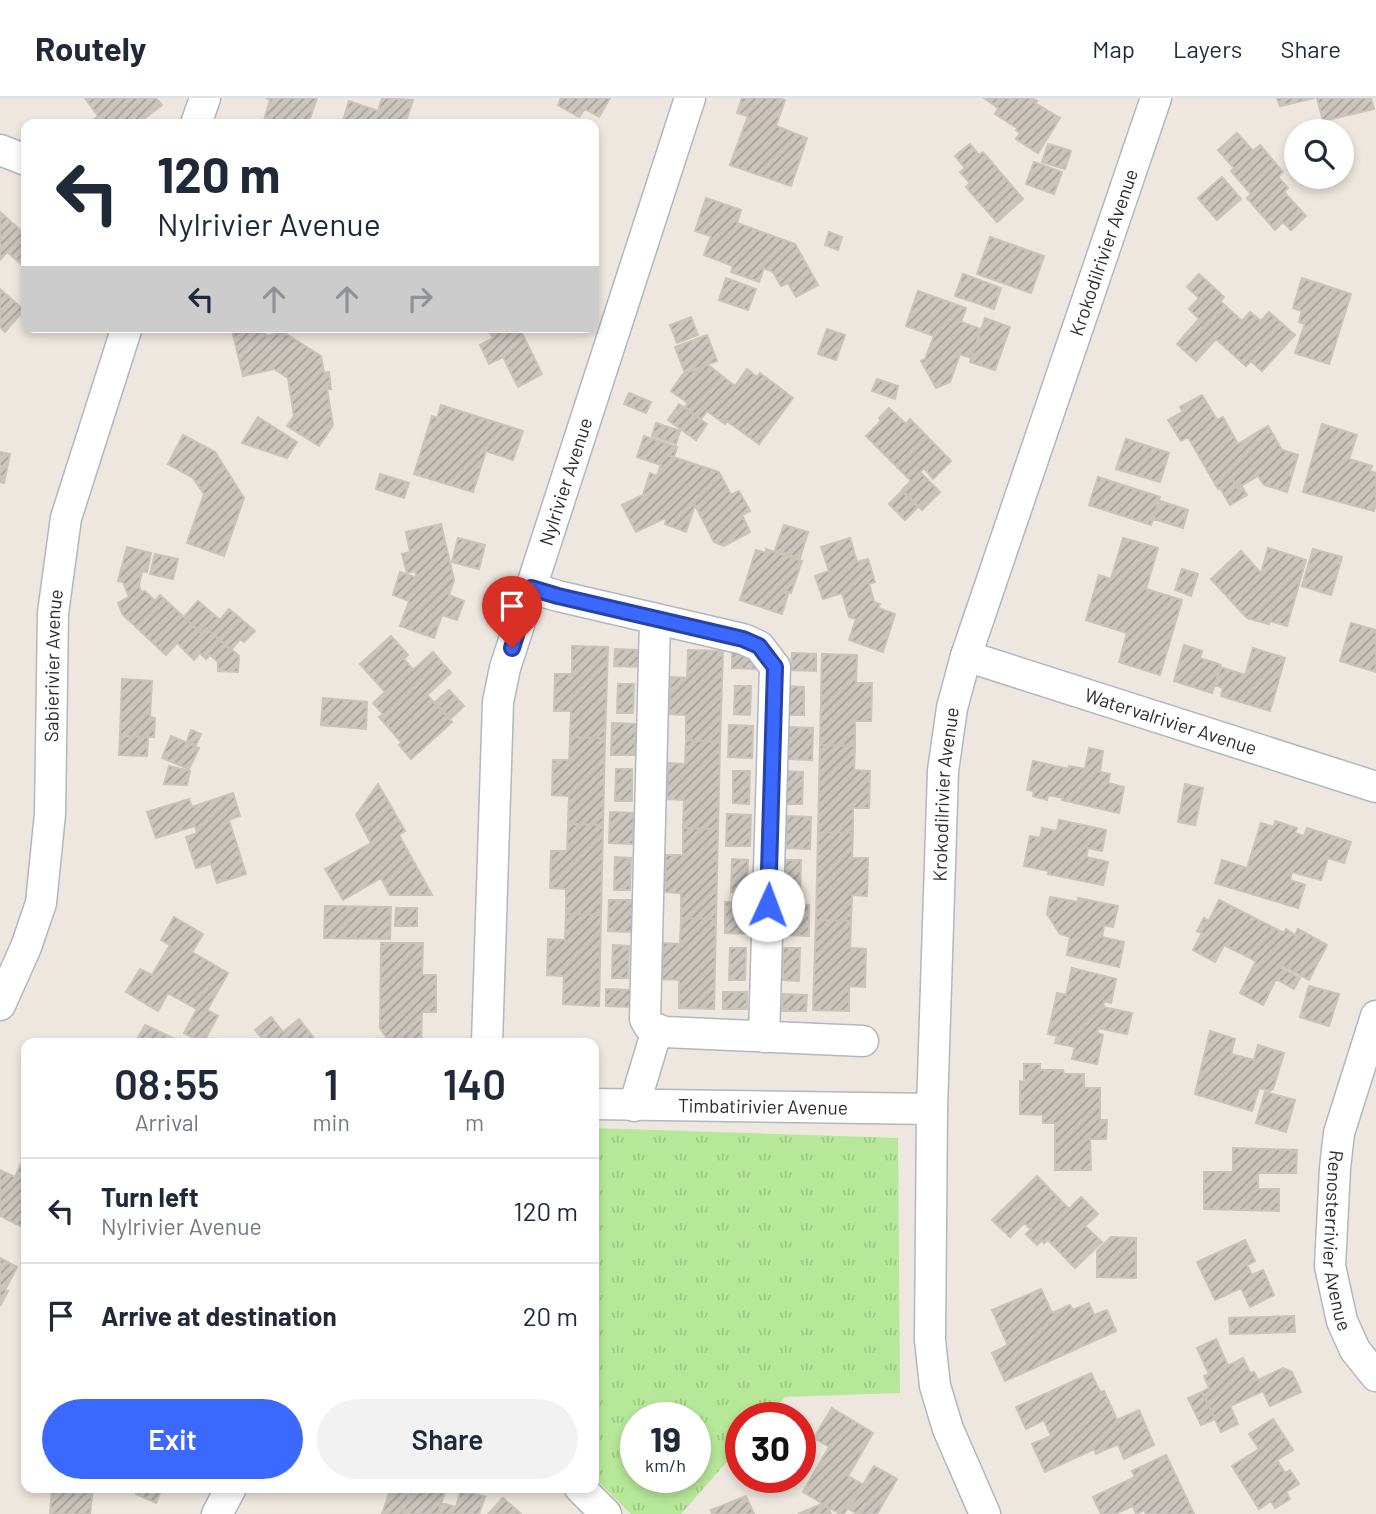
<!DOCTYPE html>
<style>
:root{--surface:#fff;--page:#f2f2f3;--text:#1f2937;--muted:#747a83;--line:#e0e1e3;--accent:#3b68ff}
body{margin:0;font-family:Barlow,sans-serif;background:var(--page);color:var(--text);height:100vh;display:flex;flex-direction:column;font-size:26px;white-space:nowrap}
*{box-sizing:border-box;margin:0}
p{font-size:23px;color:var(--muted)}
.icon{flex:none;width:38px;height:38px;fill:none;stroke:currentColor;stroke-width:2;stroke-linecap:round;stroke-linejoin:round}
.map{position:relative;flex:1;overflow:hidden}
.panel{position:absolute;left:21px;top:940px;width:578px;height:455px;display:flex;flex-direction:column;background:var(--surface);border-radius:14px;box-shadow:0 4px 10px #0003}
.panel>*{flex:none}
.banner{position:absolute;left:21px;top:21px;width:578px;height:214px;border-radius:14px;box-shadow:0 4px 10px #0003;background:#fff;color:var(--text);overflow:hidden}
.controls{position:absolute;left:1284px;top:21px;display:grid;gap:14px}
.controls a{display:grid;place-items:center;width:70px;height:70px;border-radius:50%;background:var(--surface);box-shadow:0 4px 10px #0003;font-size:35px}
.speed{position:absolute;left:620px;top:1304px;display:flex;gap:14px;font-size:35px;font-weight:700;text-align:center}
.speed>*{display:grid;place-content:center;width:91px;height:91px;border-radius:50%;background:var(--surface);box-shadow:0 4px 10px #0003;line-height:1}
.speed small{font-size:18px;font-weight:400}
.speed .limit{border:10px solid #d22;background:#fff;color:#111}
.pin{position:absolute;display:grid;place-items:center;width:60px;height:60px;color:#fff;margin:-72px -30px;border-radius:50% 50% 50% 0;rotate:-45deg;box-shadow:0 0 7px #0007}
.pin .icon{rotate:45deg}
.me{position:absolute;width:77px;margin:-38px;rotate:2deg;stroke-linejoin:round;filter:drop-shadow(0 0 5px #0008)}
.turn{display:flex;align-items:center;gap:24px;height:147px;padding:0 21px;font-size:32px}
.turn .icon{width:91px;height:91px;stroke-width:2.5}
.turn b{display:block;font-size:49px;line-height:60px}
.lanes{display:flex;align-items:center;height:66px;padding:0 21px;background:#0003;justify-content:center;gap:35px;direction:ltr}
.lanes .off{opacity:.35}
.eta{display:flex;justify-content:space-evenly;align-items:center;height:119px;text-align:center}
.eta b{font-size:42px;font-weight:600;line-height:49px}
.cta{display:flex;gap:14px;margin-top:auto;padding:14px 21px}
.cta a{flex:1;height:80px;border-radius:42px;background:var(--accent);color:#fff;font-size:28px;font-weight:600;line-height:80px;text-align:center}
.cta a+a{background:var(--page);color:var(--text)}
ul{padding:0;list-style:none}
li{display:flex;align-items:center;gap:21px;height:105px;padding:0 21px;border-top:2px solid var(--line)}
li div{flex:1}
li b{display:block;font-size:26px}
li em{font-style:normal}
header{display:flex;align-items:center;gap:42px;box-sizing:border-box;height:98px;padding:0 35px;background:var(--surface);border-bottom:2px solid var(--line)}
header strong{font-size:33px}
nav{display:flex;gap:38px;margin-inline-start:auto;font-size:24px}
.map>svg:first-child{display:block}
.grass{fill:url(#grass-tufts);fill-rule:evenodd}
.building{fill:url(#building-hatch);stroke:#cac3b8;stroke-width:2}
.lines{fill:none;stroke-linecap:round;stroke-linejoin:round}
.street-casing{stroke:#b3b6c0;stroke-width:33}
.street{stroke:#fff;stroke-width:30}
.route-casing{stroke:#2644a6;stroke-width:18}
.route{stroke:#3b68ff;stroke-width:12}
.labels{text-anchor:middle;stroke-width:5;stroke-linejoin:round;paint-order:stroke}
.street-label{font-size:19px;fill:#2d2d2d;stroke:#fff}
</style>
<header>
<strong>Routely</strong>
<nav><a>Map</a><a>Layers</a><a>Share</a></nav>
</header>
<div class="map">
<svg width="1376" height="1416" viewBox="0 0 1376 1416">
<defs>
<pattern id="grass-tufts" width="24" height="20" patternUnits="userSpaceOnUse" patternTransform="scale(1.75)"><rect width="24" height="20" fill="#b7e799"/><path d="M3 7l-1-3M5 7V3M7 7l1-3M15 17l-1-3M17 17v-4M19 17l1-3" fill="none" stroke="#9ec684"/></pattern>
<pattern id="building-hatch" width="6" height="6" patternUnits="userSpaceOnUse" patternTransform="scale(1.75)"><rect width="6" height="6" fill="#cac5bd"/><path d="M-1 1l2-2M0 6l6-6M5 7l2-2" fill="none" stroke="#a4a09a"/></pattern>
</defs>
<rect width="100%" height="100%" fill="#eee7df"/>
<path class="grass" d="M593 1030 898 1040 900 1295 785 1299 767 1319 740 1320V1349L681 1416H631L593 1379ZM635 1320H695V1379H635Z"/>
<path class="building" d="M85 0H156L162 7 137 26H92L91 24 98 18Z
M266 0H317L308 26 263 25 270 2Z
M382 0 413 2 405 26H342L349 3 378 13Z
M561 0H610L599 19 585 11 579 19 558 7Z
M742 0H779L785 2 776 28 807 40 791 88 730 67 748 18 737 15Z
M984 0H1032L1037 3 1035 5 1060 20 1038 55 1016 41 1020 35 1016 32 1017 30 995 16 998 10Z
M1277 0H1315L1280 8Z
M1317 0H1371L1374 11 1323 23Z
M1237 35 1253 53 1260 47 1283 74 1278 79 1288 90 1284 94 1306 118 1291 132 1283 124 1275 132 1247 100 1251 96 1231 73 1234 70 1218 52Z
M970 46 979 57 983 54 1023 101 997 124 966 89 970 85 960 74 965 70 955 58Z
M1048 46 1071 53 1065 71 1042 64Z
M1034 64 1062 74 1054 96 1026 86Z
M1222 79 1241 101 1217 122 1198 100Z
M706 100 741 112 737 125 795 146 818 187 796 199 788 185 781 188 773 174 764 170 759 184 731 174 733 168 704 157 711 138 695 133Z
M0 114 26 137V170L7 154 0 162Z
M829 134 842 139 838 152 825 147Z
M990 139 1044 158 1031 195 977 176Z
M963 176 1001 190 994 211 955 198Z
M1199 176 1224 199 1220 203 1242 223 1250 214 1261 223 1269 214 1295 237 1262 273 1251 263 1246 268 1216 241 1196 263 1177 246 1199 221 1189 211 1199 200 1187 189Z
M726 180 756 191 748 212 719 202Z
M1302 180 1351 196 1329 266 1295 255 1305 226 1299 224 1302 213 1293 210Z
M0 191 24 212 5 234 0 229Z
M918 193 966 210 961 224 981 231 971 260 960 256 950 284 936 290 921 263 925 261 934 238 906 228Z
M691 219 698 237 677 245 670 227Z
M985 220 1010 229 995 272 970 264Z
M241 229H264L266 238 283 234 321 258 324 275 329 274 331 291H327L333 327 319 348 287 328 294 318 288 280 274 271 243 278 232 232Z
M486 229H519L542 276 518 289 503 259 489 266 480 247 493 240Z
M827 231 845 237 836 262 818 256Z
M707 237 717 263 685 275 675 249Z
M708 267 735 288 747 271 757 279 760 275 793 300 759 346 727 323 725 326 707 313 701 321 685 309 688 305 671 293 683 276Z
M877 281 898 288 895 301 872 293Z
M629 295 651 304 646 315 624 306Z
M1202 297 1217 322 1223 319 1238 346 1268 328 1282 352 1298 357 1287 394 1264 387 1258 378 1237 390 1233 382 1218 391 1188 339 1181 343 1168 322 1183 314 1180 309Z
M679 306 707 326 696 342 668 322Z
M441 307 523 333 513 362 486 353 473 394 414 376 432 318 437 320Z
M889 310 906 326 910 321 951 363 933 381 924 370 920 374 940 394 922 412 902 392 911 383 866 338 881 323 879 320Z
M258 319 297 344 287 360 242 345Z
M656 325 680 333 676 346 652 338Z
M1322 326 1357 337 1349 361 1372 368 1370 373 1376 375V406L1374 413 1303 394Z
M183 337 215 354 244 400 224 458 187 445 204 396 193 380 168 366Z
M644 338 677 349 674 359 664 356 661 367 637 359Z
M1126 341 1169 355 1160 384 1116 371Z
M0 354 10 356 4 385 0 384Z
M664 356 719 374 731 397 739 393 750 413 742 417 750 434 724 448 714 444 695 407 686 434 665 426 667 419 636 434 622 407 643 397 650 375 657 378Z
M380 376 409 385 404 400 376 391Z
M1098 379 1160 399 1151 427 1089 407Z
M1233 382 1237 390 1241 387 1247 397 1230 407 1220 390Z
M902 393 918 409 905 422 889 406Z
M1160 403 1188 412 1183 430 1154 421Z
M441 426 454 482 449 497 464 503 457 522 442 517 434 540 400 528 409 503 393 497 400 474 417 480 415 473 407 475 402 456 410 454 406 434Z
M784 427 808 434 800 460 775 452Z
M458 440 485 447 479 471 452 464Z
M850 440 857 464 868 461 875 484 869 486 874 504 880 506 878 510 895 516 883 554 849 542 856 521 849 519 842 495 823 501 815 478 829 473 821 449Z
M1123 440 1158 450 1146 491 1182 502 1160 577 1119 564 1127 535 1086 522 1099 477 1111 481Z
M127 449 151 455 147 474 142 473 139 487 141 494 145 493 155 503 160 497 201 535 206 530 239 558 238 574 218 573V564L210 557 206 561 200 555 194 562 177 545 166 557 123 517 118 505 129 499 123 484 118 483Z
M1268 450 1306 462 1287 528 1270 523 1269 526 1247 520 1211 481 1241 453 1261 475Z
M766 451 802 463 791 495 783 492 782 494 788 496 782 516 740 502 756 452 766 455Z
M1313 451 1342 459 1331 497 1302 488Z
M155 456 178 461 173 481 150 476Z
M1182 471 1198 476 1191 498 1175 492Z
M198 503 220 522 229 511 255 533 244 544 240 541 231 552 206 530 201 535 184 519Z
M1351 525 1376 532V574L1340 563Z
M391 538 408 557 404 561 413 572 433 554 451 575 427 597 452 624 411 661 399 647 402 645 379 619 383 616 373 605 385 594 360 566Z
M1184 547 1202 553 1200 560 1221 567 1212 595 1174 583Z
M572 548 608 549 605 640 570 639 571 613H554L555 576H572Z
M1253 550 1285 560 1270 613 1221 598 1223 590 1215 587 1221 569 1245 577Z
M615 551 639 552V569L614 568Z
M688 552 723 553 720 644 686 642V617L669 616 671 579 687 580Z
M732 553 756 554V571L732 570Z
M792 555 816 556V573L791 572Z
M822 556 857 557 856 585H872L871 623H855V648L820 647Z
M122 581 152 583 150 619 155 620 154 639 120 638Z
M618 586H634L633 615H617Z
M735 588H751L750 617 734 616Z
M788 588 804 589V617H788Z
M449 592 464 608 450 621 435 604Z
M323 600 367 604 366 631 321 627Z
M612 625 636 626 635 657H611Z
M729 627 753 628 752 660 728 659Z
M789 629 813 630 812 662 788 661Z
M191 632 201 636 196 647 187 643Z
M120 638 148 639 147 658 119 657Z
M171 638 199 650 189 671 162 660Z
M570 639 605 640 603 727 568 726 569 698 552 697 553 662H569Z
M686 642 720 644 718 731 683 730 684 702 667 701 668 665 685 666Z
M820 647 855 648 854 672 870 673 869 710H853V735L818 734Z
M1089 650 1103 653 1100 674 1110 676 1108 685 1124 689 1119 715 1062 702 1063 700 1048 697 1047 702 1033 698 1034 693 1027 692 1033 663 1069 671V668L1085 671Z
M169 668 190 673 187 687 164 686Z
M616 671H632V703H615Z
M733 673H750L749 706 733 705Z
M787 673 803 674 802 706H786Z
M378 686 405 733 399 737 432 797H390L381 780 343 802 325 771 371 745 356 717Z
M1185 686 1203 690 1195 727 1178 724Z
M233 695 240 718 229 722 246 776 217 785 211 766 196 770 186 739 197 735 195 728 156 740 147 714 189 701 192 709Z
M610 714 634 715 633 746 609 745Z
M727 716 751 717 750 748H726Z
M787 718 811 719 810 751 786 750Z
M1059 722 1106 732 1102 753 1088 750 1086 759 1108 764 1103 787 1048 776 1049 773 1024 768 1030 738 1040 740 1042 730 1057 733Z
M1275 723 1297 730 1295 735 1304 738 1307 730 1351 744 1344 765 1328 760 1321 782 1292 774 1290 782 1305 787 1298 810 1215 785 1222 762 1247 770 1261 725 1274 729Z
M568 726 603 727 601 817 566 816V791L550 790 551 753H567Z
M683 730 718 731 716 821 681 820V795L665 794 666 757H683Z
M818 734 853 735 852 760H868L867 798 852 797 851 823 816 822Z
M615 759 631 760 630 792H614Z
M732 761 748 762 747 794H731Z
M785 762H801L800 795 785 794Z
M1050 799 1078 804V800L1118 808 1113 829 1104 827 1102 839 1124 844 1119 869 1067 857 1070 839 1060 836 1047 816Z
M609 802H633L632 834 608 833Z
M1219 802 1284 835 1286 831 1295 837 1298 831 1327 847 1309 882 1283 868 1281 870 1300 880 1294 891 1276 881 1263 907 1240 895 1256 863 1224 847 1215 864 1193 852 1202 835 1197 833 1204 820 1209 823Z
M725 804H750L749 836 725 835Z
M785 806 809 807V838L785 837Z
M325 808 391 809 390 841 324 840Z
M396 810H417V828H395Z
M566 816 601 817 599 908 563 906 564 878 547 877 548 841 565 842Z
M174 819 203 836 192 854 228 875 207 912 218 918 203 945 184 935 197 911 168 895 158 913 126 894 140 871 152 877 170 847 161 842Z
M681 820 716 821 714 911 679 910V882L662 881 663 845 680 846Z
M816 822 851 823 850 850 866 851 865 889 849 888V913L813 912Z
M381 845H423L422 877H436V914H422L421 945 389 944 380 930Z
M613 847 629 848 628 880H612Z
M730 850H746L745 882H729Z
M783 850H800L799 883 783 882Z
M1072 870 1116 881 1111 905 1104 903 1103 909 1132 915 1127 936 1098 930 1097 935 1103 937 1097 966 1072 961 1075 949 1055 945 1057 938 1048 936 1057 895 1066 897Z
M1309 888 1339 896 1329 928 1300 919Z
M606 891 630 892V909L606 908Z
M723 894H747V911H723Z
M783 896 807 897 806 913H782Z
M271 919 283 934 299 921 317 944 266 945 255 932Z
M145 927 179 943 135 945Z
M1210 933 1235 941 1231 956 1254 962 1258 947 1284 955 1273 991 1270 993 1259 990 1252 1013 1195 996Z
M1024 966H1040V972H1063L1064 976H1084V990H1100V1022H1107L1106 1041H1090L1091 1072H1055V1025H1043V1017L1020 1016V983L1024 984Z
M1265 994 1295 1002 1286 1034 1256 1025Z
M1233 1050 1297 1052 1296 1075H1258V1091H1279V1113L1204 1111V1074H1233Z
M26 1055V1131L0 1118V1072L15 1079Z
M1037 1078 1069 1111 1081 1099 1098 1116 1085 1128 1102 1144 1075 1170 1048 1142 1044 1145 1042 1142 1037 1147 1026 1136 1031 1131 1024 1125 1010 1139 992 1122Z
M1111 1139 1136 1140V1180L1097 1179V1153Z
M1245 1142 1255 1163 1247 1167 1252 1177 1263 1172 1274 1197 1250 1209 1241 1190 1215 1202 1197 1164Z
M0 1160 17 1169 5 1192 8 1193 0 1208Z
M1041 1191 1052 1215 1070 1207 1073 1212 1089 1205 1094 1217 1107 1212 1116 1233 1005 1283 992 1255 1008 1247 992 1212Z
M1294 1218 1295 1234 1230 1236 1229 1220Z
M1216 1241 1228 1268 1243 1260 1250 1275 1254 1274 1258 1282 1283 1270 1292 1274 1301 1294 1270 1308 1263 1293 1230 1308 1238 1326 1221 1334 1202 1294 1209 1290 1204 1278 1209 1276 1197 1250Z
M1091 1275 1100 1294 1104 1293 1117 1322 1139 1312 1154 1347 1124 1361 1118 1346 1096 1356 1094 1351 1045 1374 1032 1346 1051 1338 1044 1322 1026 1331 1016 1309Z
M1202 1294 1215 1321 1201 1327 1188 1300Z
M832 1310 873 1335 848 1378 862 1386 844 1416H840L803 1394 829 1349 814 1340Z
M1273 1321 1293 1352 1277 1362 1285 1375 1290 1372 1299 1386 1286 1394 1290 1401 1275 1410 1271 1403 1259 1411 1232 1368 1259 1351 1249 1336Z
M1166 1357 1194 1416H1146L1144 1412 1136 1416 1133 1408 1115 1416H1101L1093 1399 1135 1379 1132 1373Z
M874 1368 897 1381 877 1416H857L849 1411Z
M52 1390H93L90 1416H50Z
M138 1390H162L156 1405 136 1396Z
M391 1390H411L403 1416H382Z
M411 1390H446L438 1416H403Z
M461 1391 485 1399 479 1416H438L441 1405 456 1409Z
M746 1398 754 1416H712L711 1412Z
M503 1400 521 1416H488Z
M822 1406 828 1410 831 1416H798Z"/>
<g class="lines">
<defs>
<g id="street">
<path d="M196 26 205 0"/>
<path d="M0 52 26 62"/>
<path d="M531 490 558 498 743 541 759 548 775 569 764 939"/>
<path d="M655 521 645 921 649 928 665 934 863 943"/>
<path id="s1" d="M966 558 1376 689"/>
<path id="s2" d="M0 907 26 849 41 805 50 716 53 515 66 420 127 229"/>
<path id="s3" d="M1376 918 1339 1035 1335 1070 1330 1168 1342 1223 1355 1252 1376 1278"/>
<path id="s4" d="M487 945 498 604 505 570 690 0"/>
<path id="s5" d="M593 1006 932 1011"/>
<path d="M634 1008 657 932"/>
<path d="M580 1390 606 1416"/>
<path d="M217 1416 231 1390"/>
<path id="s6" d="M985 1416 948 1331 935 1288 930 1242 932 1011 943 673 952 610 966 558 1156 0"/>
</g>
</defs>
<use href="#street" class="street-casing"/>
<use href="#street" class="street"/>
</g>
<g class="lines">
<defs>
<path id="route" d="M512 550 531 490 558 498 743 541 759 548 775 569 768 807"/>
</defs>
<use href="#route" class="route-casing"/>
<use href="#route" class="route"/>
</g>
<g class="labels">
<g class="street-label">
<text dy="7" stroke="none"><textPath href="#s6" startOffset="1297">Krokodilrivier Avenue</textPath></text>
<text dy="7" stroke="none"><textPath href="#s4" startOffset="572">Nylrivier Avenue</textPath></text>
<text dy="7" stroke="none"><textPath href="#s2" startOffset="348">Sabierivier Avenue</textPath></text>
<text dy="7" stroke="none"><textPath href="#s1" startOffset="215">Watervalrivier Avenue</textPath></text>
<text dy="7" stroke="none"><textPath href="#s6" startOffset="730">Krokodilrivier Avenue</textPath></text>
<text dy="7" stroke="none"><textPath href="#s5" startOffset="170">Timbatirivier Avenue</textPath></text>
<text dy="7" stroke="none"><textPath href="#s3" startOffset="231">Renosterrivier Avenue</textPath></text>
</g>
</g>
</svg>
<div class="controls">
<a><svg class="icon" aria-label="search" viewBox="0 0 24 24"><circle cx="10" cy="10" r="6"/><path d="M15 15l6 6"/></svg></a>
</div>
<div class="speed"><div>19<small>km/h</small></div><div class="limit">30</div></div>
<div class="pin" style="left:512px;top:550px;background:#d93025"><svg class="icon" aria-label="arrive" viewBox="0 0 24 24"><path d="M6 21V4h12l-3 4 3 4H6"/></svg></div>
<svg class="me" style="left:768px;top:807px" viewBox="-20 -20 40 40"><circle r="19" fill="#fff"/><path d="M0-13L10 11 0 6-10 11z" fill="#3b68ff"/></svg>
<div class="banner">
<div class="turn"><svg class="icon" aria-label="left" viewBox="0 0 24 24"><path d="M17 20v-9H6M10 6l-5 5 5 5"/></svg><div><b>120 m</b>Nylrivier Avenue</div></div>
<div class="lanes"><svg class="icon" aria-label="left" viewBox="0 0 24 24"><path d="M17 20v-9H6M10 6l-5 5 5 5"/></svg><svg class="icon off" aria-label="ahead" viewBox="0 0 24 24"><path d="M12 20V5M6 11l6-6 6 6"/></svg><svg class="icon off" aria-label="ahead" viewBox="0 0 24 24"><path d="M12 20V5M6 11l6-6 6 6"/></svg><svg class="icon off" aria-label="right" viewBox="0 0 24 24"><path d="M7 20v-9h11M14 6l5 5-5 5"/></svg></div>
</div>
<section class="panel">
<div class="eta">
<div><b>08:55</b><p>Arrival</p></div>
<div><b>1</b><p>min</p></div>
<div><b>140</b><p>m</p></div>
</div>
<ul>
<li><svg class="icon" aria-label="left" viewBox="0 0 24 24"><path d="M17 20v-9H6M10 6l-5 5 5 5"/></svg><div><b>Turn left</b><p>Nylrivier Avenue</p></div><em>120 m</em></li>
<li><svg class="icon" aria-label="arrive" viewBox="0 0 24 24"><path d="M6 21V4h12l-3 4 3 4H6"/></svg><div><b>Arrive at destination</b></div><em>20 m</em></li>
</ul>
<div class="cta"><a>Exit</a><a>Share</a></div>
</section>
</div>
